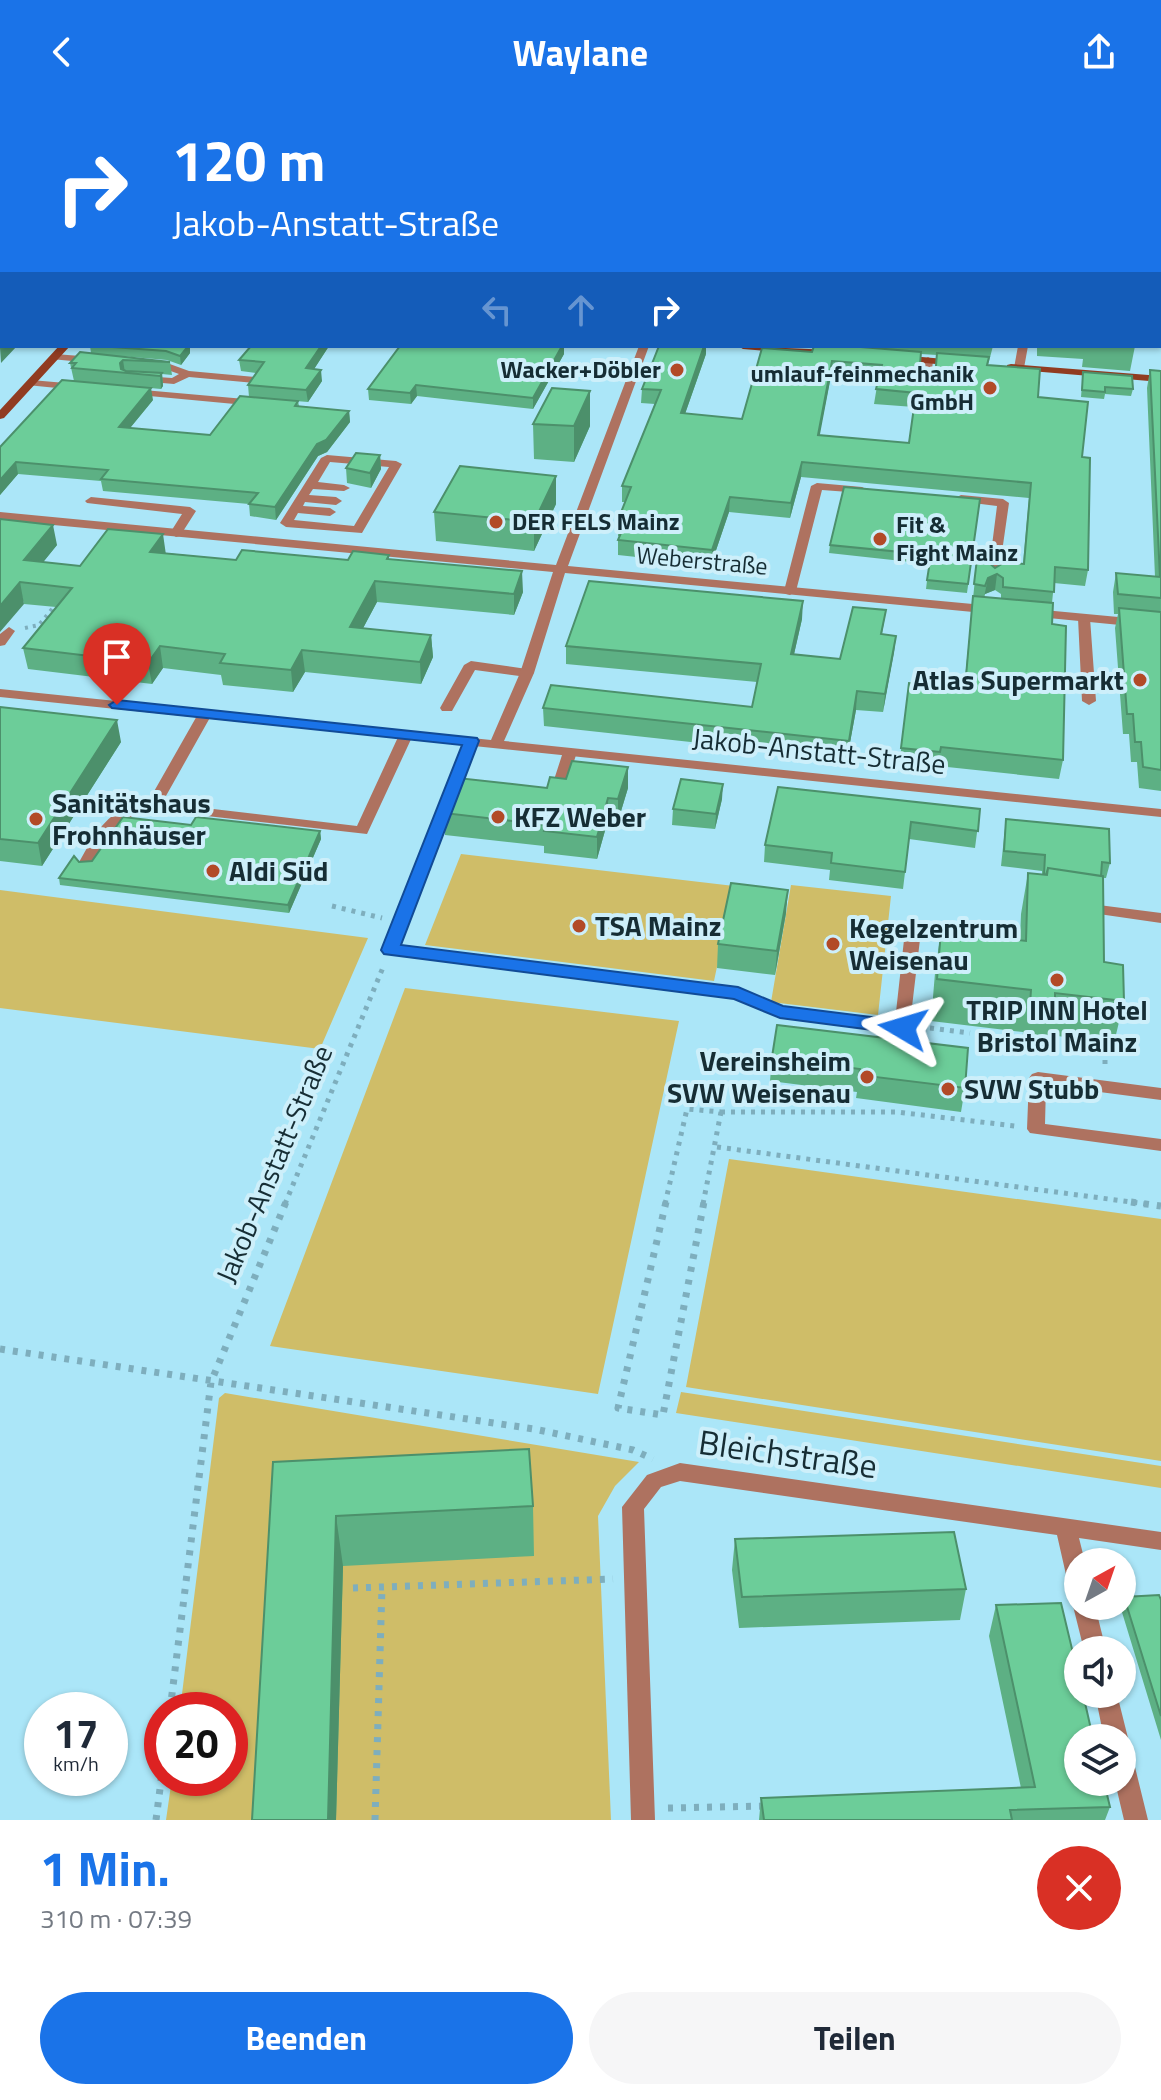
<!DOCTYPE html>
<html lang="de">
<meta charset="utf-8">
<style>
:root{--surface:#fff;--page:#f6f6f7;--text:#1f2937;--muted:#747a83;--accent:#1a73e8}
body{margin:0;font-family:"Titillium Web",sans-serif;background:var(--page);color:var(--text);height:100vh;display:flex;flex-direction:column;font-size:30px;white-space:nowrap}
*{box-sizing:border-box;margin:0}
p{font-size:26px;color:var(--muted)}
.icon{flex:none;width:44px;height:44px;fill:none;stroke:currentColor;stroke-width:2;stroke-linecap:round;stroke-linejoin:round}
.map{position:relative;height:1716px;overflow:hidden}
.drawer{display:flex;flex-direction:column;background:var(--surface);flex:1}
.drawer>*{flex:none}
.guide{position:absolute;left:0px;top:0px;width:1162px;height:244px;box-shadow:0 2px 6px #0004;background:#1a73e8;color:#fff;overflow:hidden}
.needle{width:52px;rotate:40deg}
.controls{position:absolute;left:1064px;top:1444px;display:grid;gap:16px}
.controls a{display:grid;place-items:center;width:72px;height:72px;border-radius:50%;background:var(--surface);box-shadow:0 2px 6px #0004;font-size:40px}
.speed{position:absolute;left:24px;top:1588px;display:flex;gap:16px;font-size:40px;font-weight:700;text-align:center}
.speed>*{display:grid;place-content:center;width:104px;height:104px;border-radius:50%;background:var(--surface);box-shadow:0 2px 6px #0004;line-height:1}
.speed small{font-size:20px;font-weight:400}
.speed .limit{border:12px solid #d22;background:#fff;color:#111}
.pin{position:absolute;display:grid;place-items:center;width:68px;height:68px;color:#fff;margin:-82px -34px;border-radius:50% 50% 50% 0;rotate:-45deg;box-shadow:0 0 8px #0007}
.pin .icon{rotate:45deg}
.me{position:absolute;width:88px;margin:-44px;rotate:277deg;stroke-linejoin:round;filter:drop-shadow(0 0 6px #0008)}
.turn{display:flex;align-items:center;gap:28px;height:168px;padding:0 40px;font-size:36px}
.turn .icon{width:104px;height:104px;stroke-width:2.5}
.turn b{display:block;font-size:56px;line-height:68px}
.lanes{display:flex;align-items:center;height:76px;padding:0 40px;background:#0003;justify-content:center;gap:40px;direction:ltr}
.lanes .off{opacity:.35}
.round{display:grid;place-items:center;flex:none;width:84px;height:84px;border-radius:42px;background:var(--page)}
.headline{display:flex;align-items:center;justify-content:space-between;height:136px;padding:0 40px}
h1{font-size:48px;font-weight:700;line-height:60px;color:var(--accent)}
.action{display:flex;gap:16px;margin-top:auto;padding:16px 40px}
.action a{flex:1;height:92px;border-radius:48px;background:var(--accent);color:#fff;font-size:32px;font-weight:700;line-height:92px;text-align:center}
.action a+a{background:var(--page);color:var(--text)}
header{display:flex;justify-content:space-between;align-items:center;height:104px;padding:0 40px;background:var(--accent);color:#fff;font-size:36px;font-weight:700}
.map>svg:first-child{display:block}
.green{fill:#cfbd68}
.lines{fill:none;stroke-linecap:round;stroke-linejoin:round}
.path-far2{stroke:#7eaebd;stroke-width:4;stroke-dasharray:3 5;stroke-linecap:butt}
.path-far1{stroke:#7eaebd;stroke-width:5;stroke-dasharray:4 6;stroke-linecap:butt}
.path{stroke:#7eaebd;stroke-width:7;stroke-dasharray:5 8;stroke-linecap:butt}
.lane{fill:#ae7260;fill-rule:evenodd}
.street{fill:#ae7260;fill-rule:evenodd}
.secondary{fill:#913c21;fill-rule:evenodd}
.wall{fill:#5db084;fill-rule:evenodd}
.shaded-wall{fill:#4c906b}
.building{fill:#6ccd99;stroke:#4c906b;stroke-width:2;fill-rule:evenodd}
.route{fill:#1a73e8;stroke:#114b97;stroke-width:2}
.poi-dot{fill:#b24a27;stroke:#cdeffa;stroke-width:3}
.labels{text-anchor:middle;stroke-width:8;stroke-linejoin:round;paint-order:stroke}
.far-poi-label{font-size:24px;font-weight:bold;fill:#162d34;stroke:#cdeffa;text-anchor:end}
.far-street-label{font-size:24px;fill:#162d34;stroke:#cdeffa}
.poi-label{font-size:28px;font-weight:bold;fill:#162d34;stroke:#cdeffa;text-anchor:start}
.street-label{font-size:28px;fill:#162d34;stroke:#cdeffa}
.near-street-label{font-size:34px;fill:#162d34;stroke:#cdeffa}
</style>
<header><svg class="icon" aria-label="back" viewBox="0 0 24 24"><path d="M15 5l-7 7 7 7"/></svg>Waylane<svg class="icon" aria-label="share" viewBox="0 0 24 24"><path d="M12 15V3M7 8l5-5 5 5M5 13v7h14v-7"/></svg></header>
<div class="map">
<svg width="1161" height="1716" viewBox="0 0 1161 1716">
<rect width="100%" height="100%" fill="#abe6f8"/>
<path class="green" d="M461 750 734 782 714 877 425 841Z
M791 781 891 792 878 911 771 898Z
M0 786 368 834 320 945 0 904Z
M405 884 679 917 598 1290 270 1242Z
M729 1055 1161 1115V1357L686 1283Z
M681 1288 1161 1362V1384L676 1309Z
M225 1289 639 1358 615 1382 598 1412 611 1716H166L172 1674H230V1606H180L219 1294Z"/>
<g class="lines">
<path class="path-far2" d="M25 524 39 521 57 499"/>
<path class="path-far1" d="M332 802 382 814
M930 924 970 929
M1105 946V965
M721 1008H897L1015 1022
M717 1043 1146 1100
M285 1100 384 861
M665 1100 687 1005 721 1008
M703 1100 721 1008"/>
<path class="path" d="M666 1098 618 1304 663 1311 704 1098
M1131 1098 1161 1102
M0 1245 534 1325 633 1346 653 1355
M353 1484 613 1475
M170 1606 211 1278 286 1098
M668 1704 766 1702
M156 1716 162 1669
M375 1716 382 1483"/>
<path class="lane" d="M55 250 93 253 98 256 93 259 51 255V251Z
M928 253 933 256 930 288 925 291 920 288 923 256Z
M152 258 167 259 189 267 255 273 260 276 255 279 189 273 174 280 139 277V273L143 272 172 274 179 270 165 265 148 263 147 261Z
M31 276 77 280 82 283 77 286 27 281 26 279Z
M132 285 257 296 262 299 257 302 128 290 127 288Z
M327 351 396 357 402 360 362 429 286 423 280 419 321 354ZM330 358 389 363 354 422 294 416 298 409 330 412 336 408 330 404 303 402 305 398 336 401 342 397 336 393 309 391 313 385 344 387 350 384 344 381 318 378Z
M817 379 862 383 868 386 862 389 822 386 796 487 790 491 786 490 784 487 811 382Z
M961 391 1003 395 1009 399 998 476 994 477 988 473 997 402 957 397V393Z
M91 393 190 403 196 407 180 432 176 433 170 429 182 410 87 399 85 397Z
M1084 510 1090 514 1096 597 1089 601 1082 597 1078 514Z
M9 523 15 527 5 541 0 542V530Z
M471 557 527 565 534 569 527 573 475 566 452 607H442L440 604 464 561Z
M205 606 212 610 162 699 357 722 399 631 406 627 413 631 367 730 153 706C115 712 110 734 91 763H81L78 760C97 727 107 704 148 698L198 610Z
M471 633 478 637 399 842 738 884 783 903 895 917 905 827 913 822 921 827 909 928 903 930 780 913 735 894 384 850 382 846 464 637Z
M570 644 577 648 566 682 564 685H554L552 682 563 648Z
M1083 799 1161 809V819L1078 807 1075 804 1078 801Z
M1038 968 1161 984V996L1046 981 1045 1020 1161 1035V1047L1030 1029 1027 1025 1029 974 1032 970Z"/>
<path class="street" d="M954 0H963L953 2Z
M0 25H2V30H0Z
M639 242H649L568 462 994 502 1000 506 994 510 565 469 534 569 504 637 1161 705V713L0 593V585L491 636 520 569 553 468 0 416V408L556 461Z
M1018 242H1028L1024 264 1019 267 1014 264Z
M1033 505 1161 517V525L1028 512 1027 509Z
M680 1359 1161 1428V1446L1079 1434 1085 1458H1078V1484L1070 1482 1067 1475 1057 1431 680 1377 661 1383 644 1405 655 1716H631L622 1403 647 1371Z
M1078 1494V1502H1095L1106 1546H1084L1073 1502Z
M1095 1590H1117L1128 1634 1124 1642H1122V1634H1104Z
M1122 1648 1130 1651 1134 1659 1148 1716H1124L1115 1678H1122Z"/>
<path class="secondary" d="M0 181H2V187H0Z
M59 242H70L4 314 0 315V306Z
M738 242 832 246 837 249 832 252 743 245Z
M899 251 956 256 961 259 956 262 895 256 894 254Z
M1011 260 1161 272V278L1007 265V261Z"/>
</g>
<path class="wall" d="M0 0 183 2H2V18H0Z
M1006 0H1161V214L1160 2H1006Z
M90 242H190V249L181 261 167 256 120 252 170 258 172 271 162 270 163 282 161 285 74 277 70 259 91 249Z
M251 242H329L314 265 322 277 308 298 249 293 248 281 257 269 241 267 239 256Z
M400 242H564V250L533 305 417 292 411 300 369 296 368 285Z
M814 242H993L988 261 1038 293 1082 353 1088 466 1085 482 1054 479 1052 499V520L1063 656 1059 675 938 662V666L899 663 909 579 964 584 977 455 995 464 1023 460 1029 394 801 373 790 414 729 408 711 461 618 451V436L619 432H618V416L625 398H622V382L655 300 641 299 642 285 706 250 685 310 742 315 812 248ZM921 250 937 251 934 274 925 279 919 273ZM831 272 878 276 874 300 914 303 909 339 819 331ZM995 486 1001 490V495L984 493 985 490Z
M1037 242H1135L1130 267 1082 263 1083 255 1037 252Z
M1150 266 1161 267V687L1139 684 1137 658H1131L1129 630H1123L1115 524 1118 510H1114L1113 488 1116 469 1155 473 1147 284Z
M1083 268 1133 285 1131 292 1105 290 1104 295 1081 293Z
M153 296 130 324 210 331 298 297 299 302 349 307 350 318 327 348 318 352 276 416 250 412 249 400 103 387 101 377 18 370 0 391V343Z
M533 320 590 322 574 358 534 355Z
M380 351 381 365 371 384 347 379 346 364Z
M556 372V400L534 447 436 437 434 408Z
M980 395 967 489 926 485 929 460 829 449 830 441Z
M0 415 57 441 43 458 80 462 166 449 236 456H348L389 451V456L523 488 514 511 377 498 363 524 431 531 433 553 421 580 305 568 293 588 223 581 221 571 163 564 152 580 28 565 23 544 56 503 24 500Z
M886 506 882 530 896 532 883 608 856 606 847 655 544 622 543 604 752 603 757 578 566 560V542L802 515 794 550 840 555Z
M0 603 121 638 42 762 0 757Z
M628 663V684L618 717 608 716 597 755 544 749V742L445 731 444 709 547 684 566 675Z
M722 695 715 725 672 721 673 705Z
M980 705 975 744 909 735 903 785 829 776 830 766 764 758 765 741Z
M1006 715 1110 759 1106 774H1103L1104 858 1124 897 1114 939 1049 931 1046 945 1022 942 1023 928 931 917 935 869 941 827 1020 836 1021 810 1028 769 1042 771V767L1001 762Z
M191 721 320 727 321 735 289 809 60 781 59 774 79 758 92 757Z
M786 809 775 871 717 864 718 840Z
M968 944 965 984 961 1008 856 994 857 988 770 977 772 953Z
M273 1358 533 1402 534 1452 343 1462 336 1716H252Z
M735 1435 966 1485 960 1516 739 1524 732 1466Z
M1124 1493 1161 1496V1636L1121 1505Z
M996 1501 1110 1703 1105 1716H759L761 1694 1021 1684 989 1532Z"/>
<path class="shaded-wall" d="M911 0H939L937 2H909Z
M2 242H17L1 259 0 244Z
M188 242H190V249L181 261 180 252Z
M321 242H329L307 276 306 264Z
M562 242H564V250L533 305V294Z
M704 242H706V250L680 324 681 309Z
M123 256 125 269 121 268 120 259Z
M832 257 831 272 817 346 818 331Z
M321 266 322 277 308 298 306 286Z
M162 269 163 282 161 285 160 272Z
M416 281 417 292 411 300 410 289Z
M151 284 153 296 121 335 119 323Z
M590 287V322L574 358V322Z
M349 307 350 318 327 348 318 352 276 416 275 403 317 340Z
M380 351 381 365 371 384 370 369Z
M16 358 18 370 0 391V376Z
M802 358 801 373 790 414 791 399Z
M556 372V400L534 447V418Z
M730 393 729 408 711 461 712 446Z
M53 421 57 441 28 477 24 456Z
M163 430 166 451 150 448Z
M522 467 523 488 514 511V490Z
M997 470 995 486 985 490 983 498 988 474Z
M375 477 377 498 352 545 350 523Z
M20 478 24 500 0 528V502Z
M803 497 802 515 790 568 791 550Z
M431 531 433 553 421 580 420 558Z
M896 532 894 549 883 608 885 590Z
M160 542 163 564 152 580 148 559Z
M302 546 305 568 293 588 291 566Z
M857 587 856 606 847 655 849 637Z
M117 616 121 638 42 762 38 739Z
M628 663V684L618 717V695Z
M723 680 722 695 715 725 716 710Z
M608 694V716L597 755V733Z
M320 727 321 735 289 809 288 801Z
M788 786 786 809 775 871 777 847Z
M336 1412 343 1462 336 1716H328Z"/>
<path class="building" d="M2 0H176L183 2H9Z
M733 0H911L909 2 731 1Z
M1019 0H1161V101L1160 2H1021Z
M1161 120V189H1160Z
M0 194H2V242L0 244Z
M99 242H188L180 252 166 247Z
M251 242H321L306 264 321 266 306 286 248 281 264 258 239 256Z
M400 242H562L533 294 416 281 410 289 368 285Z
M659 242H704L681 309 742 315 762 244 812 248 814 242H849L921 248 919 273 925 279 935 274 937 249 989 253 987 261 1040 265 1038 293 1088 298 1082 353 1090 354 1088 466 1055 463 1054 488 1003 483V474L997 470 988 474 985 482 974 480 977 455 987 457 995 464 1005 458 1024 460 1031 379 802 358 791 399 730 393 712 446 618 436 626 417 618 416 631 383 622 382 661 286 642 285ZM832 257 882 261 876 285 916 289 909 339 818 331Z
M80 248 170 258 123 256 120 259 121 265 126 267 162 269 160 272 72 264 76 259H70Z
M1150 266 1161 267V494L1118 490 1116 469 1160 473Z
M1083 268 1132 272 1133 285 1105 283V288L1082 286Z
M62 276 151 284 119 323 210 331 240 292 298 297 295 302 349 307 326 336 317 340 275 403 249 400 258 389 101 375 108 366 16 358 0 376V343Z
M552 284 590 287 574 322 533 320Z
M356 349 380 351 370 369 346 364Z
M460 362 556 372 534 418 434 408Z
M844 383 980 395 968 480 927 476 931 451 830 441Z
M0 415 53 421 24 456 80 462 108 425 163 430 150 448 236 456 242 446 348 456 353 447 389 451 387 455 522 467 514 490 375 477 350 523 431 531 420 558 302 546 291 566 220 559 225 550 160 542 148 559 23 544 72 484 20 478 0 502Z
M589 477 803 497 791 550 840 555 853 503 886 506 881 530 896 532 885 590 857 587 849 637 543 604 551 581 752 603 761 560 566 542Z
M973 492 1053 499 1052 520 1066 522 1063 656 941 643 940 648 901 644 909 579 965 584Z
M1119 504 1161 508V666L1143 663 1141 638H1135L1133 610H1127Z
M0 603 117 616 38 739 0 735Z
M572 657 628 663 618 695 608 694 597 733 544 727 546 721 444 709 458 674 547 684 550 673 566 675Z
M681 675 723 680 716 710 673 705Z
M778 683 980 705 978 727 911 718 905 768 831 759 832 749 765 741Z
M123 713 191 721 196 713 320 727 288 801 59 774 74 752 79 758 92 757Z
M1006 715 1109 725 1110 759 1102 758 1101 772 1048 764 1046 771H1044L1045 751 1004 747Z
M1048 764 1103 772 1104 858 1123 861 1124 897 1055 889V903L1030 900 1031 886 937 875 941 827 1026 837 1028 769 1047 771Z
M731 779 788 786 777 847 718 840Z
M777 921 968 944 965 984 859 971 860 965 772 953Z
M529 1345 533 1402 336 1412 328 1716H252L273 1358Z
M954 1428 966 1485 742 1493 735 1435Z
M1159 1491 1161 1496V1612L1124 1493Z
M1061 1499 1078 1570V1590H1083L1093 1634H1078V1678H1104L1110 1703 1010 1706 1012 1716H764L761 1694 1035 1683 996 1501Z"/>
<path class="route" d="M117 596 477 634 479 637 401 841 738 883 783 902 903 917 913 924 903 930 780 914 734 895 384 850 381 846 462 641 112 604 109 601Z"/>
<g class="poi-dot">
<circle cx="677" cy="266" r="8"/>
<circle cx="990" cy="284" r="8"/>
<circle cx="496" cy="418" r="8"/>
<circle cx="880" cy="435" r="8"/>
<circle cx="1140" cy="576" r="8"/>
<circle cx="498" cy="713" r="8"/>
<circle cx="36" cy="715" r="8"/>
<circle cx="213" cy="767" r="8"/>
<circle cx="579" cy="822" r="8"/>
<circle cx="833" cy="840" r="8"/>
<circle cx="1057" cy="876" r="8"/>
<circle cx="867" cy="973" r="8"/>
<circle cx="948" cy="985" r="8"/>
</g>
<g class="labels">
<g class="far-poi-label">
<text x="661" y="274">Wacker+Döbler</text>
<text x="974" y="278">umlauf-feinmechanik<tspan x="974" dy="28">GmbH</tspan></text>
<text x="512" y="426" text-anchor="start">DER FELS Mainz</text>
<text x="896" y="429" text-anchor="start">Fit &amp;<tspan x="896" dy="28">Fight Mainz</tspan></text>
</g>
<g class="far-street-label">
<text transform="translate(702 457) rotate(5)" y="8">Weberstraße</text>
</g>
<g class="poi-label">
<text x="1124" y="586" text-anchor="end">Atlas Supermarkt</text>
<text x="52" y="709">Sanitätshaus<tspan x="52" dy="32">Frohnhäuser</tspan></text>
<text x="514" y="723">KFZ Weber</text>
<text x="229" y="777">Aldi Süd</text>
<text x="595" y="832">TSA Mainz</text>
<text x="849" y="834">Kegelzentrum<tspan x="849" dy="32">Weisenau</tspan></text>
<text x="1057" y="916" text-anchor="middle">TRIP INN Hotel<tspan x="1057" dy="32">Bristol Mainz</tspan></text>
<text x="851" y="967" text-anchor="end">Vereinsheim<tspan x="851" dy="32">SVW Weisenau</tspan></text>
<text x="964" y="995">SVW Stubb</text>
</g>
<g class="street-label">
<text transform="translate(819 647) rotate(6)" y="10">Jakob-Anstatt-Straße</text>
<text transform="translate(274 1060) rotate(-67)" y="10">Jakob-Anstatt-Straße</text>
</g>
<g class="near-street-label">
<text transform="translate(788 1350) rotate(8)" y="12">Bleichstraße</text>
</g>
</g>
</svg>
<div class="controls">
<a><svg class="needle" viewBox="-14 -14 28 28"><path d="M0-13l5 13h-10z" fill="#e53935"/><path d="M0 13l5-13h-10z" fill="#747a83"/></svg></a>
<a><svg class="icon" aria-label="sound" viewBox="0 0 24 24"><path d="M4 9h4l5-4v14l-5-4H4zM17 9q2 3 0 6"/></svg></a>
<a><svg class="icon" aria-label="layers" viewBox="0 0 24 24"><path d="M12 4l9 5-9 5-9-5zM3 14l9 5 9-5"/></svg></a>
</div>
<div class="speed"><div>17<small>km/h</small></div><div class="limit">20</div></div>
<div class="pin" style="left:117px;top:601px;background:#d93025"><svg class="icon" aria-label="arrive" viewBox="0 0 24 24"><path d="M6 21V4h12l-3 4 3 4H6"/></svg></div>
<svg class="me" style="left:903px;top:924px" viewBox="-20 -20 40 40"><path d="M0-17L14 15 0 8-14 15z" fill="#1a73e8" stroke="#fff" stroke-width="4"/></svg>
<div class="guide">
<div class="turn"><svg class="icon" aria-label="right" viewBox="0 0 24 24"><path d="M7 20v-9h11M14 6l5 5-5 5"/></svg><div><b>120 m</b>Jakob-Anstatt-Straße</div></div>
<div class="lanes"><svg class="icon off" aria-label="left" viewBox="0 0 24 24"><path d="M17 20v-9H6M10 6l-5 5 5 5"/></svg><svg class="icon off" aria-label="ahead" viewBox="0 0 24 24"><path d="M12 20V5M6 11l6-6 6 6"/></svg><svg class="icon" aria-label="right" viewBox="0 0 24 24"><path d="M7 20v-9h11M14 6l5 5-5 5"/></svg></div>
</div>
</div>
<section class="drawer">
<div class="headline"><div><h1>1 Min.</h1><p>310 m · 07:39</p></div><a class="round" style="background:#d93025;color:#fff"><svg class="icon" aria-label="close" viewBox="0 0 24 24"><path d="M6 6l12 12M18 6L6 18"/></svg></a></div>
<div class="action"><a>Beenden</a><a>Teilen</a></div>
</section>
